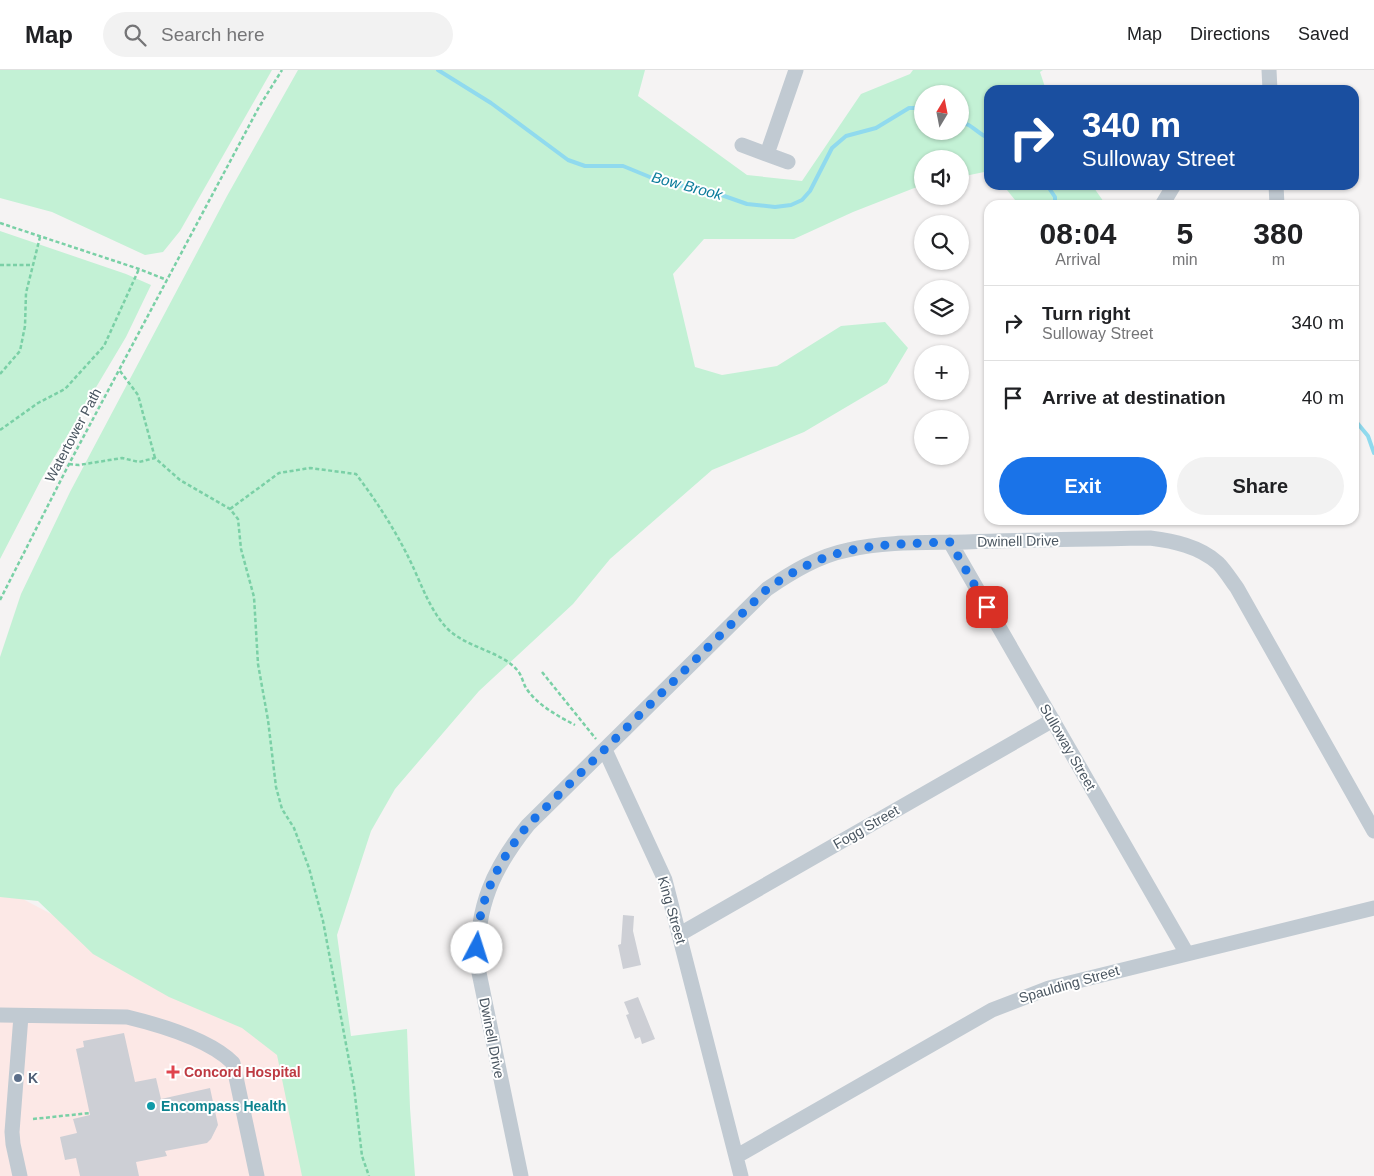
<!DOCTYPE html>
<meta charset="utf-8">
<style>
:root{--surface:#fff;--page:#f2f2f2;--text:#202124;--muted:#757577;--line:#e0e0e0;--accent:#1a73e8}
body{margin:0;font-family:Arial,sans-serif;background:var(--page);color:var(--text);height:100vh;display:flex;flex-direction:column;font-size:19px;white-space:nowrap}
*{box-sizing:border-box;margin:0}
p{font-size:16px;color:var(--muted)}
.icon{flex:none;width:28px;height:28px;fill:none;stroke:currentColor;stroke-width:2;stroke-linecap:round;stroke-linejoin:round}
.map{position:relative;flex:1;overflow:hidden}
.drawer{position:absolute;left:984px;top:130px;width:375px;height:325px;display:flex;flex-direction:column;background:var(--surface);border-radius:15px;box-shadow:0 1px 4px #0004}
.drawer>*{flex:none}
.hud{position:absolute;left:984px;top:15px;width:375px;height:105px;border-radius:15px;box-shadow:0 1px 4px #0004;background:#1a4fa0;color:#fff;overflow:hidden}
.needle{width:32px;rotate:10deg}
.buttons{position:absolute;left:914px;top:15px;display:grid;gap:10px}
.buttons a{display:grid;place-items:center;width:55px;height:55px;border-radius:50%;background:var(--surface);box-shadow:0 1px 4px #0004;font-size:25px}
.pin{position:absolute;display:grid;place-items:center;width:42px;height:42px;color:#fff;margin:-21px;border-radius:10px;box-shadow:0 2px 8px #0006}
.me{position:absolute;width:55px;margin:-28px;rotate:5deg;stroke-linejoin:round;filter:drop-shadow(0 0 4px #0008)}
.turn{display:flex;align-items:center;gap:18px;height:105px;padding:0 15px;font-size:22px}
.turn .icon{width:65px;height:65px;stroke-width:2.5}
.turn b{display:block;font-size:35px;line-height:42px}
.eta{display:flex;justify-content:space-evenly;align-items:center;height:85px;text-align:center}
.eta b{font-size:30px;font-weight:700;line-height:35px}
.primary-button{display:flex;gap:10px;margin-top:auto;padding:10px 15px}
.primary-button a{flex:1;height:58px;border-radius:30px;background:var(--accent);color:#fff;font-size:20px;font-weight:700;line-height:58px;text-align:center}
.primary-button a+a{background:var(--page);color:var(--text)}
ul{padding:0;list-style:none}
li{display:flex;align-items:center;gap:15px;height:75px;padding:0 15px;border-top:1px solid var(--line)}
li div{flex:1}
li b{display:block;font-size:19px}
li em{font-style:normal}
header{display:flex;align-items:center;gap:30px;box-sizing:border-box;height:70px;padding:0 25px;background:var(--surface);border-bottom:1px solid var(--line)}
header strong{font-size:24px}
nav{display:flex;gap:28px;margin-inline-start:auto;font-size:18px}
.search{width:350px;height:45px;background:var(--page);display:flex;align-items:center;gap:12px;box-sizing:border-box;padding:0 18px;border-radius:28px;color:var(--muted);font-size:19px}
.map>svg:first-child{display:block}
.medical{fill:#fce8e6}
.green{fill:#c3f1d5;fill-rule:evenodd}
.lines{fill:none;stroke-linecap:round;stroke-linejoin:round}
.stream{stroke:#90daee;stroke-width:4}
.building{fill:#cdcfd5}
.path{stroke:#7ad0a6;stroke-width:2.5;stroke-dasharray:4 2.5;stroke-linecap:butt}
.minor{stroke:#c1cad2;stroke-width:15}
.route{stroke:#1a73e8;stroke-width:9;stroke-dasharray:0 16.2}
.health-dot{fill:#e0444e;stroke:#fff;stroke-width:2}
.service-dot{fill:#5c6f8a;stroke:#fff;stroke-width:2}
.culture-dot{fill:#0f9aa8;stroke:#fff;stroke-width:2}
.labels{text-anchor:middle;stroke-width:4;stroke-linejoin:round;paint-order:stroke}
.street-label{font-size:14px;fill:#4a5661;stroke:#fff}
.health-label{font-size:14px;font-weight:bold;fill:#be3a42;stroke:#fff;text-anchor:start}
.service-label{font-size:14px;font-weight:bold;fill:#4e5e75;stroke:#fff;text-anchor:start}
.culture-label{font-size:14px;font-weight:bold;fill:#0d838f;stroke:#fff;text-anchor:start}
.water-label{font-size:15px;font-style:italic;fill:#0c7c9b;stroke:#fff}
</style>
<header>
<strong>Map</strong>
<div class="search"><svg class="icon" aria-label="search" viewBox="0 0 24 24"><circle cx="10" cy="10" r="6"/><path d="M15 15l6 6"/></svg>Search here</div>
<nav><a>Map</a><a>Directions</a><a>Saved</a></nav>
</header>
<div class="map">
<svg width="1374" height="1106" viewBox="0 0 1374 1106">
<rect width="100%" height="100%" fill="#f5f3f3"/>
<path class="medical" d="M312 813 366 1106H0V817L190 917Z"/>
<path class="green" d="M0 0H272L180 161 163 182 145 185 52 142 0 128Z
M298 0H645L638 26 747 105 802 111 861 24 910 4 913 0H1043L1040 2 1046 20H989V101L960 107V89H922V115L853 142 794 169H704L673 204 695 297 722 305 777 296 841 256 885 252 908 278 887 313 804 362 712 400 610 489 573 534 479 621 395 719 371 761 337 865 351 966 407 959 410 1038 415 1106H302L277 985 242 958 169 927 93 884 38 831 0 827V587L21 524 70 422 227 126ZM922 24H960V61H922Z
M1003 115H1092L1106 135H1019Z
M0 161 126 204 151 215 126 267 42 408 0 489Z"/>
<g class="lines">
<path class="stream" d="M438 0 491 33 568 90 585 96H623L662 112 710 121 747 134 775 137 791 135 802 130 810 121 832 78 846 66 876 58 909 38H915L922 41
M960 53C971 52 978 65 989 68
M1047 115 1055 127V135
M1354 349 1368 366 1374 383"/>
</g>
<path class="building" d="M623 845 634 846 633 861 641 895 623 899 618 875 621 874Z
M638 927 655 969 642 974 640 967 635 969 626 945 629 944 624 932Z
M124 963 135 1012 156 1008 161 1029 210 1018 218 1055 211 1069 207 1073 165 1081 167 1086 136 1092 139 1106H80L76 1088 65 1090 60 1067 77 1063 73 1049 90 1045 76 979 84 977 83 971Z"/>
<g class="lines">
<path class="path" d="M0 153 139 199 167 210
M0 195H31
M120 301 138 325 155 388
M0 304 20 281 25 256 26 223 40 167
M0 360 38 333 65 319 104 276 139 199
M69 394 79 395 122 388 139 392 155 388 180 410 230 439 238 449 241 479 254 527 258 594 268 650 276 717 282 739 294 758 309 798 323 851 354 1017 362 1086 369 1106
M230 439 279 403 310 398 356 404C378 433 399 466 414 499 423 519 430 538 444 555 463 578 501 580 518 601 522 606 523 613 526 618 537 635 558 646 575 655
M0 530 69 394 259 37 282 0
M542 602 596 669
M33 1049 90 1043"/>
<path class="minor" d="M1269 0 1270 20
M742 75 788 92
M767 84 796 0
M1276 115 1277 135
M1162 135 1174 115
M950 472 1186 882
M605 680 665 810 741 1106
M680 864 1053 650
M0 945 127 947C160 955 209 969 233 993L257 1106
M737 1086 992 940 1049 918 1374 838
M20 1106 13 1074 12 1062 21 946
M521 1106 477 893C477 836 492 800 528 755L767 519C792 502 818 486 848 480 887 471 927 473 966 472 1027 470 1088 469 1150 468 1173 471 1199 476 1218 493 1225 500 1231 510 1237 518L1374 761"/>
</g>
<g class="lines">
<path class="route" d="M477 878C477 831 499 790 528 755L767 519C833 473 873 475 950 472L987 537"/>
</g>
<path class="health-dot" d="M170.5 994.5h5v5h5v5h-5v5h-5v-5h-5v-5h5z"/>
<circle class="service-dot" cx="18" cy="1008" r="5"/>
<circle class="culture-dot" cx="151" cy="1036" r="5"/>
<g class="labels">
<g class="street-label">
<text transform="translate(73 365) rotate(-62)" y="5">Watertower Path</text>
<text transform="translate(1018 471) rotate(-1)" y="5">Dwinell Drive</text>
<text transform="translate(1068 677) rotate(60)" y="5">Sulloway Street</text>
<text transform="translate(866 757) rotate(-30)" y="5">Fogg Street</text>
<text transform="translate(672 840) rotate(74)" y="5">King Street</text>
<text transform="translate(1069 914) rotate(-16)" y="5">Spaulding Street</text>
<text transform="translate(492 968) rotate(79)" y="5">Dwinell Drive</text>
</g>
<g class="health-label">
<text x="184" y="1007">Concord Hospital</text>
</g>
<g class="service-label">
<text x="28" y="1013">K</text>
</g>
<g class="culture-label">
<text x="161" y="1041">Encompass Health</text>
</g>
<g class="water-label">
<text transform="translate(687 116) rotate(15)" y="5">Bow Brook</text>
</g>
</g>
</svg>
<div class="buttons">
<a><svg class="needle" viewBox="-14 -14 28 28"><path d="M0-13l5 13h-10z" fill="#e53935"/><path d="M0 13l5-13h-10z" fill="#757577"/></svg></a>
<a><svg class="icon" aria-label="sound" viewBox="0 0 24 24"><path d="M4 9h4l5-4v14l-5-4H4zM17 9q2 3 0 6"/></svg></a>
<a><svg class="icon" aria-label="search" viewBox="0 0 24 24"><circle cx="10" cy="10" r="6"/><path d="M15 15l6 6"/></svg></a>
<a><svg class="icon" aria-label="layers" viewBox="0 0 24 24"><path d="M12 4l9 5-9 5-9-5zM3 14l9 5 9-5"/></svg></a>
<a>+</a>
<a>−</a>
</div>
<div class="pin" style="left:987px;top:537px;background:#d93025"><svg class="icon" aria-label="arrive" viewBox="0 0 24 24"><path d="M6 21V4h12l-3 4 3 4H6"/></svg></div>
<svg class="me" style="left:477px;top:878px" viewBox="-20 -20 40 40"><circle r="19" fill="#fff"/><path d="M0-13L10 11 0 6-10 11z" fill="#1a73e8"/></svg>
<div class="hud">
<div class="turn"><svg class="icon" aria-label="right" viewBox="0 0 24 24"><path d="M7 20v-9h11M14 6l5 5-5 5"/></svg><div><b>340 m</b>Sulloway Street</div></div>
</div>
<section class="drawer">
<div class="eta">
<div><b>08:04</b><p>Arrival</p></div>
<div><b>5</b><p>min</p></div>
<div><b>380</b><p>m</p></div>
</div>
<ul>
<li><svg class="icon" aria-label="right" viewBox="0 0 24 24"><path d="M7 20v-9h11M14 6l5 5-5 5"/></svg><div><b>Turn right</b><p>Sulloway Street</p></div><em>340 m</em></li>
<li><svg class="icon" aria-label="arrive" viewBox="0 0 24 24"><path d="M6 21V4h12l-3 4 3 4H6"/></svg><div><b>Arrive at destination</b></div><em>40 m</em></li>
</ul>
<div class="primary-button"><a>Exit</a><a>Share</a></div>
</section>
</div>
